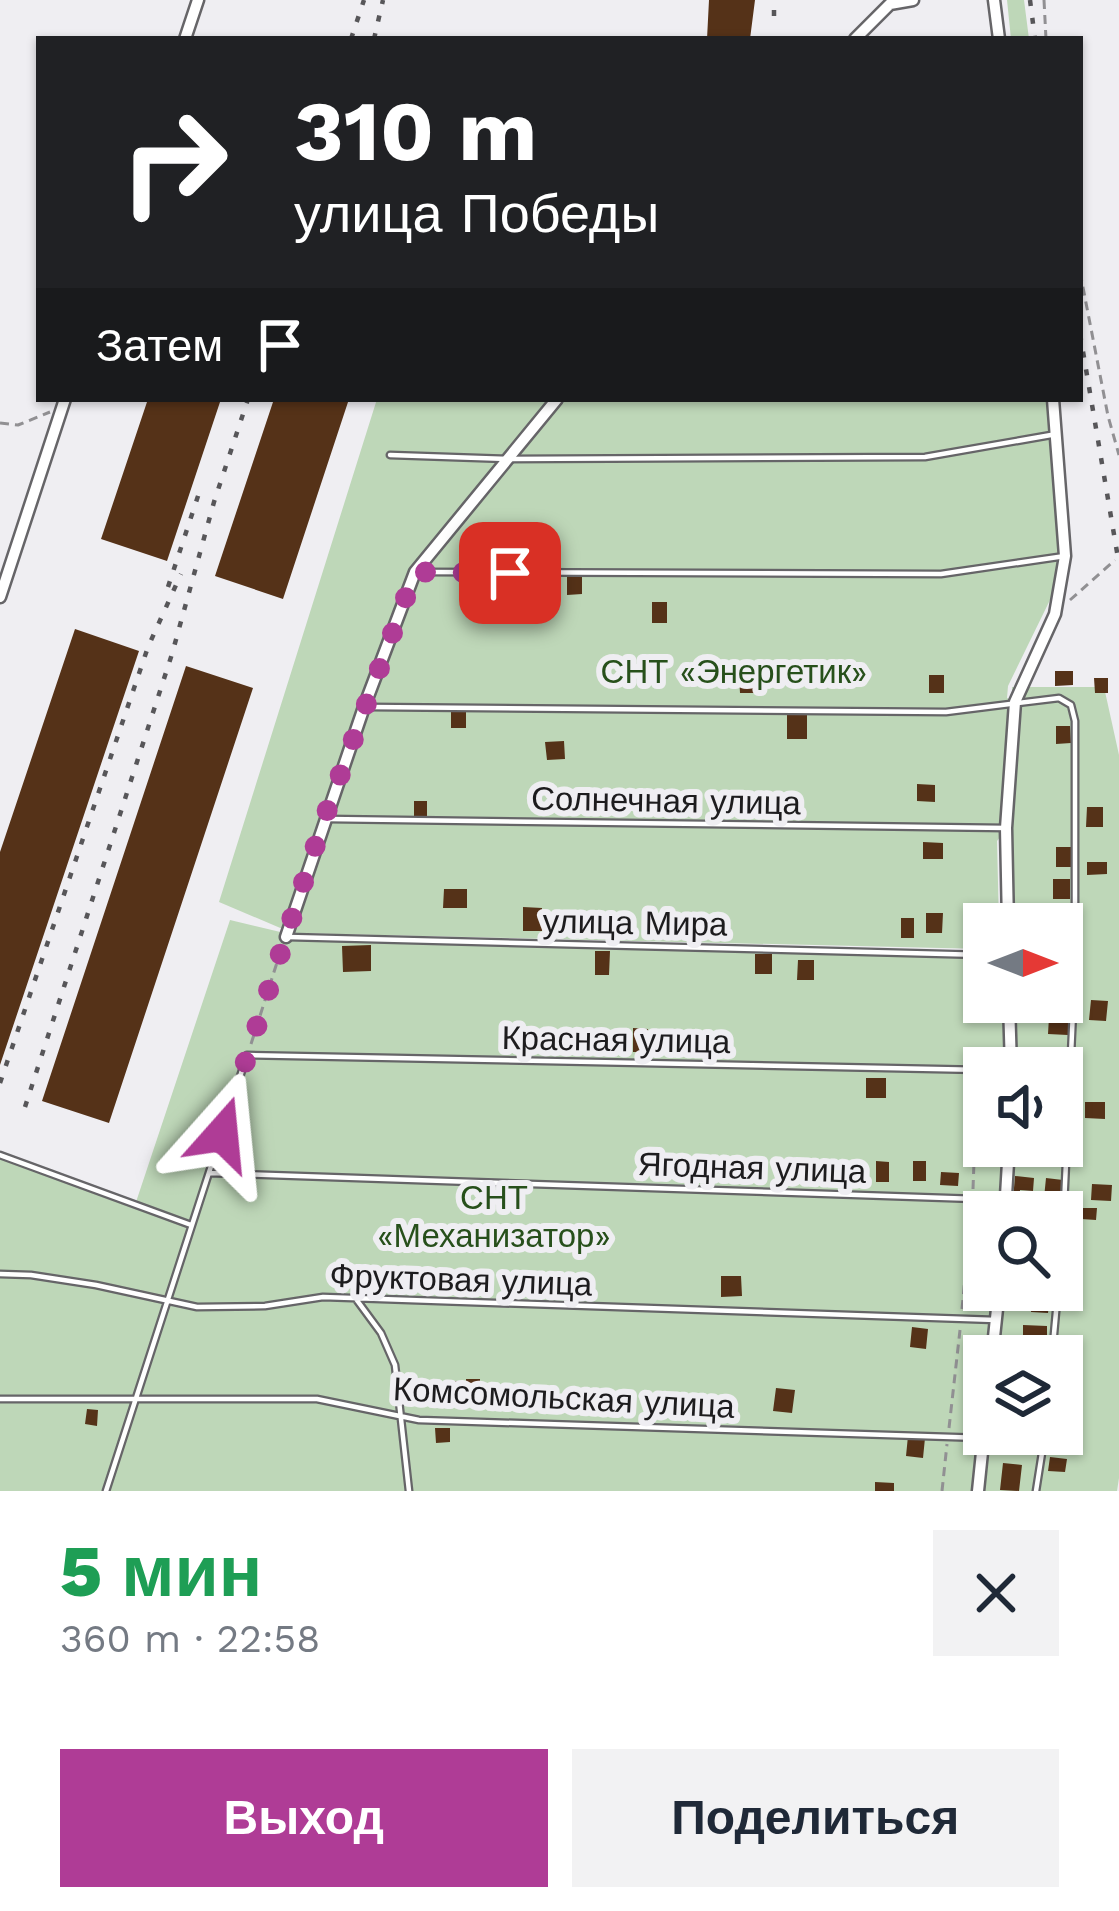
<!DOCTYPE html>
<html lang="ru">
<meta charset="utf-8">
<style>
:root{--surface:#fff;--page:#f2f2f3;--text:#1f2937;--muted:#747a83;--accent:#af3c96}
body{margin:0;font-family:"Work Sans",sans-serif;background:var(--page);color:var(--text);height:100vh;display:flex;flex-direction:column;font-size:45px;white-space:nowrap}
*{box-sizing:border-box;margin:0}
p{font-size:39px;color:var(--muted)}
.icon{flex:none;width:66px;height:66px;fill:none;stroke:currentColor;stroke-width:2;stroke-linecap:round;stroke-linejoin:round}
.map{position:relative;height:1491px;overflow:hidden}
.drawer{display:flex;flex-direction:column;background:var(--surface);flex:1}
.drawer>*{flex:none}
.guide{position:absolute;left:36px;top:36px;width:1047px;height:366px;border-radius:0px;box-shadow:0 3px 9px #0004;background:#202124;color:#fff;overflow:hidden}
.needle{width:78px;rotate:90deg}
.tools{position:absolute;left:963px;top:903px;display:grid;gap:24px}
.tools a{display:grid;place-items:center;width:120px;height:120px;border-radius:0px;background:var(--surface);box-shadow:0 3px 9px #0004;font-size:60px}
.pin{position:absolute;display:grid;place-items:center;width:102px;height:102px;color:#fff;margin:-51px;border-radius:24px;box-shadow:0 6px 18px #0006}
.me{position:absolute;width:132px;margin:-66px;rotate:18deg;stroke-linejoin:round;filter:drop-shadow(0 0 9px #0008)}
.turn{display:flex;align-items:center;gap:42px;height:252px;padding:0 60px;font-size:54px}
.turn .icon{width:156px;height:156px;stroke-width:2.5}
.turn b{display:block;font-size:84px;line-height:102px}
.then{display:flex;align-items:center;height:114px;padding:0 60px;background:#0003;gap:24px;font-size:45px}
.round{display:grid;place-items:center;flex:none;width:126px;height:126px;border-radius:0px;background:var(--page)}
.headline{display:flex;align-items:center;justify-content:space-between;height:204px;padding:0 60px}
h1{font-size:72px;font-weight:800;line-height:90px;color:#1e9e55}
.primary-button{display:flex;gap:24px;margin-top:auto;padding:24px 60px}
.primary-button a{flex:1;height:138px;border-radius:0px;background:var(--accent);color:#fff;font-size:48px;font-weight:800;line-height:138px;text-align:center}
.primary-button a+a{background:var(--page);color:var(--text)}
.map>svg:first-child{display:block}
.green{fill:#bed7b8;fill-rule:evenodd}
.building{fill:#553218}
.lines{fill:none;stroke-linecap:round;stroke-linejoin:round}
.service-casing{stroke:#666568;stroke-width:9}
.minor-casing{stroke:#666568;stroke-width:15}
.path{stroke:#919093;stroke-width:3;stroke-dasharray:9 6;stroke-linecap:butt}
.service{stroke:#fff;stroke-width:4.5}
.minor{stroke:#fff;stroke-width:10}
.rail{stroke:#575659;stroke-width:4.5;stroke-dasharray:6 12;stroke-linecap:butt}
.route{stroke:#af3c96;stroke-width:21;stroke-dasharray:0 37.8}
.labels{text-anchor:middle;stroke-width:12;stroke-linejoin:round;paint-order:stroke}
.park-label{font-size:33px;fill:#27501b;stroke:#efeef2}
.street-label{font-size:33px;fill:#1d1c1e;stroke:#efeef2}
</style>
<div class="map">
<svg width="1119" height="1491" viewBox="0 0 1119 1491">
<rect width="100%" height="100%" fill="#efeef2"/>
<path class="green" d="M1007 0H1024L1029 39H1011Z
M377 399H1057L1070 559 1008 686 1007 698 1012 700V687H1104L1119 755V1478L1117 1491H0V1151L136 1202 230 920 293 935 984 952V1002H1062V924H1003V833L997 841 999 924H984V949L292 933 219 902ZM984 1068H1062V1146H984ZM984 1212H1062V1290H984ZM984 1356H1062V1434H984Z"/>
<path class="building" d="M709 0H755L750 39H707Z
M148 399H221L167 561 101 539Z
M274 399H349L283 599 215 576Z
M567 577H582V594L567 595Z
M554 583V601H540L539 584Z
M652 602H667V623H652Z
M75 629 139 651 0 1065V852Z
M186 666 253 688 109 1123 42 1101Z
M1055 671H1073V685L1055 686Z
M754 675V693H740L739 676Z
M929 675H944V693H929Z
M1094 678H1108V693H1095Z
M451 710H466V728H451Z
M787 714H807V739H787Z
M1056 726H1070L1071 743 1056 744Z
M564 741 565 759 547 760 545 742Z
M917 784 935 785V802L917 801Z
M414 801H427V816H414Z
M1087 807H1103V827H1086Z
M923 842 943 843V859H923Z
M1056 847H1073L1072 867H1056Z
M1087 862H1107V874L1087 875Z
M1053 879H1070V899H1053Z
M444 889H467V908H443Z
M523 907 542 908V931H523Z
M926 913H943L942 933H926Z
M901 918H914V938H901Z
M664 924 665 938 644 939 643 925Z
M371 945V971L343 972 342 946Z
M595 951H610L609 975H595Z
M755 954H772V974H755Z
M1062 954H1073L1072 971H1062Z
M798 960H814V980H797Z
M1091 1000 1108 1001 1106 1021 1089 1020Z
M1049 1017 1069 1018 1068 1035 1048 1034Z
M633 1028 648 1029 647 1052H633Z
M866 1078H886V1098H866Z
M1085 1102H1105V1119L1085 1118Z
M876 1161 889 1162V1182H876Z
M913 1161H926V1181H913Z
M941 1172 959 1173 958 1186 940 1185Z
M1015 1176 1034 1178 1033 1191 1020 1190V1194L1031 1195 1033 1212H1012Z
M1046 1178 1063 1180 1061 1200 1044 1198Z
M1092 1184 1112 1185 1111 1201 1091 1200Z
M1082 1208H1097L1096 1220 1081 1219Z
M721 1276H741L742 1296 721 1297Z
M1033 1292 1050 1293 1048 1313 1031 1312Z
M1023 1325 1047 1326V1342L1023 1341Z
M912 1327 928 1329 926 1349 910 1347Z
M466 1379H480V1403H466Z
M452 1381H461V1403H452Z
M776 1388 795 1390 792 1413 773 1411Z
M87 1409 98 1410 97 1426 85 1424Z
M435 1428H450V1442L436 1443Z
M1062 1430 1074 1431 1072 1451 1055 1449 1056 1434H1062Z
M908 1436 925 1438 923 1458 906 1456Z
M1050 1457 1067 1459 1065 1472 1048 1471Z
M1003 1463 1022 1465 1019 1491 1000 1490Z
M875 1482 894 1483V1491H875Z"/>
<g class="lines">
<defs>
<path id="service" d="M390 455 508 459 925 457 1051 435
M418 572 941 574 1065 556
M369 707 946 712 1059 698 1071 705 1075 721V968L1062 1249
M328 819 1006 828
M288 937 984 955
M0 1155 191 1225
M209 1173 1006 1200
M0 1274 31 1275 96 1285 197 1307 265 1306 323 1297 996 1320
M356 1299 381 1333 395 1365 409 1491
M1052 1356 1058 1290
M0 1399H317L419 1420 983 1438
M106 1491 247 1055 984 1070
M1036 1491 1045 1434"/>
<path id="minor" d="M994 0 999 39
M185 39 198 0
M855 39 890 4 913 0
M0 597 65 399
M1008 924 1006 828 1015 702 1055 614 1065 556 1053 399
M286 937 364 707 415 572 557 399
M1009 1002 1011 1068
M1005 1212 1009 1146
M992 1356 999 1290
M978 1491 984 1433"/>
</defs>
<use href="#service" class="service-casing"/>
<use href="#minor" class="minor-casing"/>
<path class="path" d="M1044 0 1046 39
M1080 272 1108 416 1119 455
M0 423 18 425 50 412
M1070 600 1115 560
M251 1044 281 950
M973 1189 977 1079
M962 1309 972 1205
M949 1428 960 1330
M942 1491 947 1444"/>
<use href="#service" class="service"/>
<use href="#minor" class="minor"/>
<path class="rail" d="M1030 0 1035 39
M774 16V0
M351 39 364 0
M374 39 383 0
M1080 334 1119 564
M168 587 200 490
M0 1083 148 647 181 574
M25 1107 172 654 214 502 248 399"/>
</g>
<g class="lines">
<path class="route" d="M222 1134 324 819 415 572 510 573"/>
</g>
<g class="labels">
<g class="park-label">
<text x="734" y="683">СНТ «Энергетик»</text>
<text x="494" y="1209">СНТ<tspan x="494" dy="38">«Механизатор»</tspan></text>
</g>
<g class="street-label">
<text transform="translate(666 800) rotate(1)" y="12">Солнечная улица</text>
<text transform="translate(635 922) rotate(1)" y="12">улица Мира</text>
<text transform="translate(616 1039) rotate(1)" y="12">Красная улица</text>
<text transform="translate(752 1167) rotate(2)" y="12">Ягодная улица</text>
<text transform="translate(461 1279) rotate(2)" y="12">Фруктовая улица</text>
<text transform="translate(564 1397) rotate(3)" y="12">Комсомольская улица</text>
</g>
</g>
</svg>
<div class="tools">
<a><svg class="needle" viewBox="-14 -14 28 28"><path d="M0-13l5 13h-10z" fill="#e53935"/><path d="M0 13l5-13h-10z" fill="#747a83"/></svg></a>
<a><svg class="icon" aria-label="sound" viewBox="0 0 24 24"><path d="M4 9h4l5-4v14l-5-4H4zM17 9q2 3 0 6"/></svg></a>
<a><svg class="icon" aria-label="search" viewBox="0 0 24 24"><circle cx="10" cy="10" r="6"/><path d="M15 15l6 6"/></svg></a>
<a><svg class="icon" aria-label="layers" viewBox="0 0 24 24"><path d="M12 4l9 5-9 5-9-5zM3 14l9 5 9-5"/></svg></a>
</div>
<div class="pin" style="left:510px;top:573px;background:#d93025"><svg class="icon" aria-label="arrive" viewBox="0 0 24 24"><path d="M6 21V4h12l-3 4 3 4H6"/></svg></div>
<svg class="me" style="left:222px;top:1134px" viewBox="-20 -20 40 40"><path d="M0-17L14 15 0 8-14 15z" fill="#af3c96" stroke="#fff" stroke-width="4"/></svg>
<div class="guide">
<div class="turn"><svg class="icon" aria-label="right" viewBox="0 0 24 24"><path d="M7 20v-9h11M14 6l5 5-5 5"/></svg><div><b>310 m</b>улица Победы</div></div>
<div class="then">Затем<svg class="icon" aria-label="arrive" viewBox="0 0 24 24"><path d="M6 21V4h12l-3 4 3 4H6"/></svg></div>
</div>
</div>
<section class="drawer">
<div class="headline"><div><h1>5 мин</h1><p>360 m · 22:58</p></div><a class="round"><svg class="icon" aria-label="close" viewBox="0 0 24 24"><path d="M6 6l12 12M18 6L6 18"/></svg></a></div>
<div class="primary-button"><a>Выход</a><a>Поделиться</a></div>
</section>
